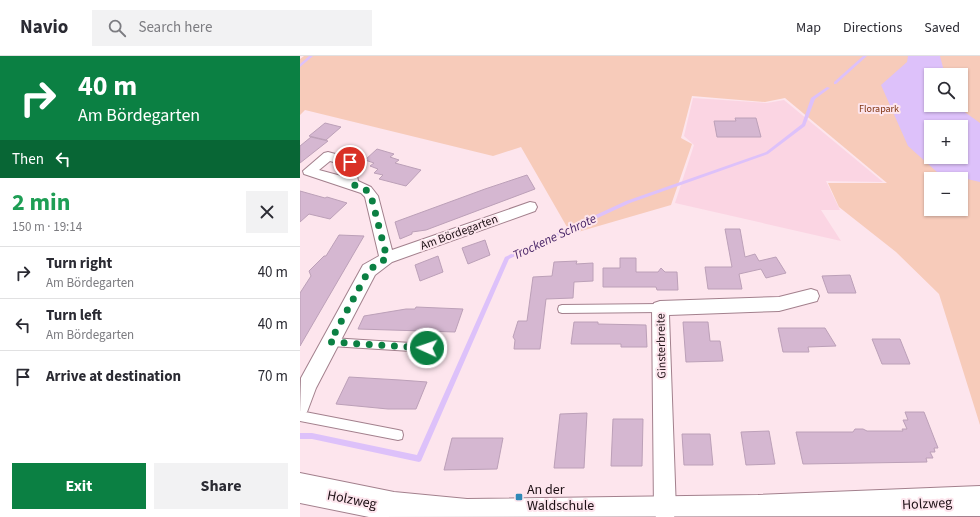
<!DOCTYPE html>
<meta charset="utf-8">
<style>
:root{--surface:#fff;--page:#f2f2f3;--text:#2b2b33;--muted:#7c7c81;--line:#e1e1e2;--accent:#0b8043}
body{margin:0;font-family:"Source Sans 3",sans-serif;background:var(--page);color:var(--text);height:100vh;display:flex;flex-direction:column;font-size:15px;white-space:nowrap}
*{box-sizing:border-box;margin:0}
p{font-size:13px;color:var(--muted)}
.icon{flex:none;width:22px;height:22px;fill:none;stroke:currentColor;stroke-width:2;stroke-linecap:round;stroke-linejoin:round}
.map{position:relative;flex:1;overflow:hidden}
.sheet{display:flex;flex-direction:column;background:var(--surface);width:300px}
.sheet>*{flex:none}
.top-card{background:#0b8043;color:#fff;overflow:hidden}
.tools{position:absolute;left:624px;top:12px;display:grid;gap:8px}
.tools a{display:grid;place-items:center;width:44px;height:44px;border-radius:0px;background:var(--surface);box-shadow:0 1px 3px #0004;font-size:20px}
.pin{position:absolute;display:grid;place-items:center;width:34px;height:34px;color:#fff;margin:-17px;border:2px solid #fff;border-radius:50%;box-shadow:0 1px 4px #0007}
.me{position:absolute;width:44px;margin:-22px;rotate:273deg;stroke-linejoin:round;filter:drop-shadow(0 0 3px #0008)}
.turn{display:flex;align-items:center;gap:14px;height:84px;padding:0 12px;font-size:18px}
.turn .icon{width:52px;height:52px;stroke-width:2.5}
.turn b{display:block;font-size:28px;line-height:34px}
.then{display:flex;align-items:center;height:38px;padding:0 12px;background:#0003;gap:8px;font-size:15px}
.round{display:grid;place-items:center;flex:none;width:42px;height:42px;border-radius:0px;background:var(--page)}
.head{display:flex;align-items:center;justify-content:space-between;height:68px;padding:0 12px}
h1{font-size:24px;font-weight:700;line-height:30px;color:#1e9e55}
.button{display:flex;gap:8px;margin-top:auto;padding:8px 12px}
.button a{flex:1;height:46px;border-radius:0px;background:var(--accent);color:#fff;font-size:16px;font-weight:700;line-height:46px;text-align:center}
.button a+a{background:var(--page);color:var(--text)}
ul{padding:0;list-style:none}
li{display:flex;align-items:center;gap:12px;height:52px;padding:0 12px;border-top:1px solid var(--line)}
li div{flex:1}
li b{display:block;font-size:15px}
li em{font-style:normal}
header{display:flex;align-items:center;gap:24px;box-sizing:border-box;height:56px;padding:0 20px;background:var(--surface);border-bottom:1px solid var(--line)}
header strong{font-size:19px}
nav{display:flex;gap:22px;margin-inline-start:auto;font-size:14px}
.search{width:280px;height:36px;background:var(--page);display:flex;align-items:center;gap:10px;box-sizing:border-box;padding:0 14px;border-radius:0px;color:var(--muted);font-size:15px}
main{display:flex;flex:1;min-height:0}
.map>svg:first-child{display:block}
.built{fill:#fbd5e3}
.green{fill:#f7cbba;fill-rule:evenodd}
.water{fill:#ddc1fa;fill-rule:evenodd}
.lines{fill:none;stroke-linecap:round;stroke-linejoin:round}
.stream{fill:#ddc1fa;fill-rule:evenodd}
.building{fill:#d5b7d1;stroke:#bca0b8}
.lane-casing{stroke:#a3808d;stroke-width:2}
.street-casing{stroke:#a3808d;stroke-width:2}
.secondary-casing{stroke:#a3808d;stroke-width:2}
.lane{fill:#fff;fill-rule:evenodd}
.street{fill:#fff;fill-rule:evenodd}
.secondary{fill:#fff;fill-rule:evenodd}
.route{stroke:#0b8043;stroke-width:7;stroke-dasharray:0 12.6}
.poi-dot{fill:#2f89b7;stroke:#fde5ed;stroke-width:1.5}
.labels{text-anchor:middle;stroke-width:4;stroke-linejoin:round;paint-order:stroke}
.far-park-label{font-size:10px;fill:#803512;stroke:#fde5ed}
.street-label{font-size:12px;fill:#1e1116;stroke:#fde5ed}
.water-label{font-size:13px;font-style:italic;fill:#4a2668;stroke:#fde5ed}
.near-poi-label{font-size:14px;fill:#1e1116;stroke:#fde5ed;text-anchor:start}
.near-street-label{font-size:14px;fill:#1e1116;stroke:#fde5ed}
</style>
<header>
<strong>Navio</strong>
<div class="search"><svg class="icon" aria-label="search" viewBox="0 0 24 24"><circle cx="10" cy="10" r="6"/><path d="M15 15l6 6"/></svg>Search here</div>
<nav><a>Map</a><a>Directions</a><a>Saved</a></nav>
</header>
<main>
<section class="sheet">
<div class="top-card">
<div class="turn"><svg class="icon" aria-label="right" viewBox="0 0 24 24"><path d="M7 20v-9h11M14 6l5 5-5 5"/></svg><div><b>40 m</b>Am Bördegarten</div></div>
<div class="then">Then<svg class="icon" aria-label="left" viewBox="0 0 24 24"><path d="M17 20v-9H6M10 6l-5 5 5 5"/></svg></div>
</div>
<div class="head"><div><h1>2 min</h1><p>150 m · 19:14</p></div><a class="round"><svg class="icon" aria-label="close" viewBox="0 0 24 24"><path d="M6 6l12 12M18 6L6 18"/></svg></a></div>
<ul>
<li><svg class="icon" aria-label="right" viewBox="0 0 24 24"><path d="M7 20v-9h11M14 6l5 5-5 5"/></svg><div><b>Turn right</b><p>Am Bördegarten</p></div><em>40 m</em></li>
<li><svg class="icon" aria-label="left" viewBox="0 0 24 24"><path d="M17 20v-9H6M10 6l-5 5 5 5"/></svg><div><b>Turn left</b><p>Am Bördegarten</p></div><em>40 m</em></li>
<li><svg class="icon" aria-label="arrive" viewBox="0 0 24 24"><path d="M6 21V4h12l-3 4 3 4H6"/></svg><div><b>Arrive at destination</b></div><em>70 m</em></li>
</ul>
<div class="button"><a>Exit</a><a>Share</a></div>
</section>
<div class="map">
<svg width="680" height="461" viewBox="0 0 680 461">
<rect width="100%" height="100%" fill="#fde5ed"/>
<path class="built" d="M393 42 467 47 484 44 583 126 526 125 540 154H521L541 185 375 147 394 89 384 80Z"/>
<path class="green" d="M4 0H680V369L639 238 596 196 539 151 528 127H587L485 42 465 46 392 40 381 82 392 88 371 149 271 178 221 91 193 100 5 54 0 59V3ZM631 19H661V49H631ZM631 71H661V101H631ZM631 123H661V153H631Z"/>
<path class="water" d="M608 0H640L645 19H631V49H655L680 67V126L637 116 608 90 581 29 607 6ZM631 71H661V101H631Z"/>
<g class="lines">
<path class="stream" d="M9 0H13L0 11V8Z
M563 0H567L536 28H534V26Z
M527 31 530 32 515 43 505 70 468 98 330 147 209 203 121 405 119 406 12 383H0V377H12L117 399 205 201 326 145 466 96 502 68 511 42Z"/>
</g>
<path class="building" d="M435 62H456L461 81H417L414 65H436Z
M25 67 41 71 26 84 9 80Z
M11 81 28 85 0 107V90Z
M77 93 94 98 90 101 99 104 95 107 121 114 106 130 79 123 83 119 74 117 78 113 70 110 74 107 65 104Z
M227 119 235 133 126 174 112 176V178L100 183 95 166 185 133Z
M0 135 25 142 27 141 47 147 30 163 9 158 0 166Z
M425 173H440L445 201 455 198 459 205 476 201 486 217 466 222 461 213 439 218 442 233H408L405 211H432Z
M39 179 64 180 0 290V237L11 220 9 215 24 200H26Z
M185 184 190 199 168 208 162 192Z
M138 200 143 216 120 225 115 209Z
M320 202H336V216H358L361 212 365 216H377L378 234H357L356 231H303V212H320Z
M277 205 276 208 293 207V225L274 226 273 242 246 243 240 293H214L215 284 213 281 218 265H227L233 221 252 220 254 206Z
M550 219 556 237H528L522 220Z
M116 251 163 253 155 276 58 273 64 260 106 253H115Z
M274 266H298V268L346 269 347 291H321V288H271Z
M383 266H408L410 285H420L423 305 386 306Z
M478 272H525L536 290 508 291 509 296H483Z
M572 283H600L610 308H582Z
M49 321 100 324 127 326 116 353H88L36 348Z
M605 356H624L638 392H634L635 396H630L633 402H626L627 406 503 408 496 376H553L555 373H563L567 375H603L602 373H607L603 364H608Z
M287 357 284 412H254L260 358Z
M313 363H343L342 410H311Z
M469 375 475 408 446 409 441 376Z
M382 378H410L413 409H384Z
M152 382H203L197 413 144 414Z"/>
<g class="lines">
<defs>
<path id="lane" d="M360 248 363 249 364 252 363 255 360 256 262 257 259 256 258 253 259 250 262 249Z
M31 282 127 288 130 289 131 292 130 295 127 296 31 290 28 289 27 286 28 283Z
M0 355 98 374 102 375 103 379 102 383 98 384 0 365Z"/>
<path id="street" d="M28 96 54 103 58 125 71 131 78 140 92 194 230 146 235 147 237 151 235 155 92 206 75 219 16 332 7 356 0 359 1 322 63 209 79 200 65 141 61 137 4 118 3 115 24 97ZM30 105 44 109 45 121 19 114Z
M511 233 517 235 519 240 517 245 479 255 369 259 376 455 374 461H356L354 455 352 252 354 247 360 245 479 241Z"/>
<path id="secondary" d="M0 417 94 436 167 443 458 439 680 430V460L69 461 0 447Z"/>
</defs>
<use href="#lane" class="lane-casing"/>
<use href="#street" class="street-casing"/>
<use href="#secondary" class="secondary-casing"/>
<use href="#lane" class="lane"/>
<use href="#street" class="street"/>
<use href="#secondary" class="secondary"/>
</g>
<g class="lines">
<path class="route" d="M50 106 52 128 66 134 71 140 87 202 69 214 30 286 127 292"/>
</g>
<rect class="poi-dot" x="215" y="437" width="8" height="8" rx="2"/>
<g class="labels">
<g class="far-park-label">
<text x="579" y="56">Florapark</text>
</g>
<g class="street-label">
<text transform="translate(159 176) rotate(-20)" y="4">Am Bördegarten</text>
<text transform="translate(361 290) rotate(-91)" y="4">Ginsterbreite</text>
</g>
<g class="water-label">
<text transform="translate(254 180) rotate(-25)" y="5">Trockene Schrote</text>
</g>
<g class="near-poi-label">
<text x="227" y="438">An der<tspan x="227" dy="16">Waldschule</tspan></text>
</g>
<g class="near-street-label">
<text transform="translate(52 443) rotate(11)" y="5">Holzweg</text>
<text transform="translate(627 447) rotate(-3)" y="5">Holzweg</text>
</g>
</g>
</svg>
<div class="tools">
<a><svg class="icon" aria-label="search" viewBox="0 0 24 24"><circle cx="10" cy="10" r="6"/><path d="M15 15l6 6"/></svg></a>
<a>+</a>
<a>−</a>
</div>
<div class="pin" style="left:50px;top:106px;background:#d93025"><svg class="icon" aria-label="arrive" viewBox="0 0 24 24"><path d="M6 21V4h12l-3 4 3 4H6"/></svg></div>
<svg class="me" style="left:127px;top:292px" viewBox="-20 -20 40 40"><circle r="17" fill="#0b8043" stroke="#fff" stroke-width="3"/><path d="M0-11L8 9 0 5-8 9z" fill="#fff"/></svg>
</div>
</main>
